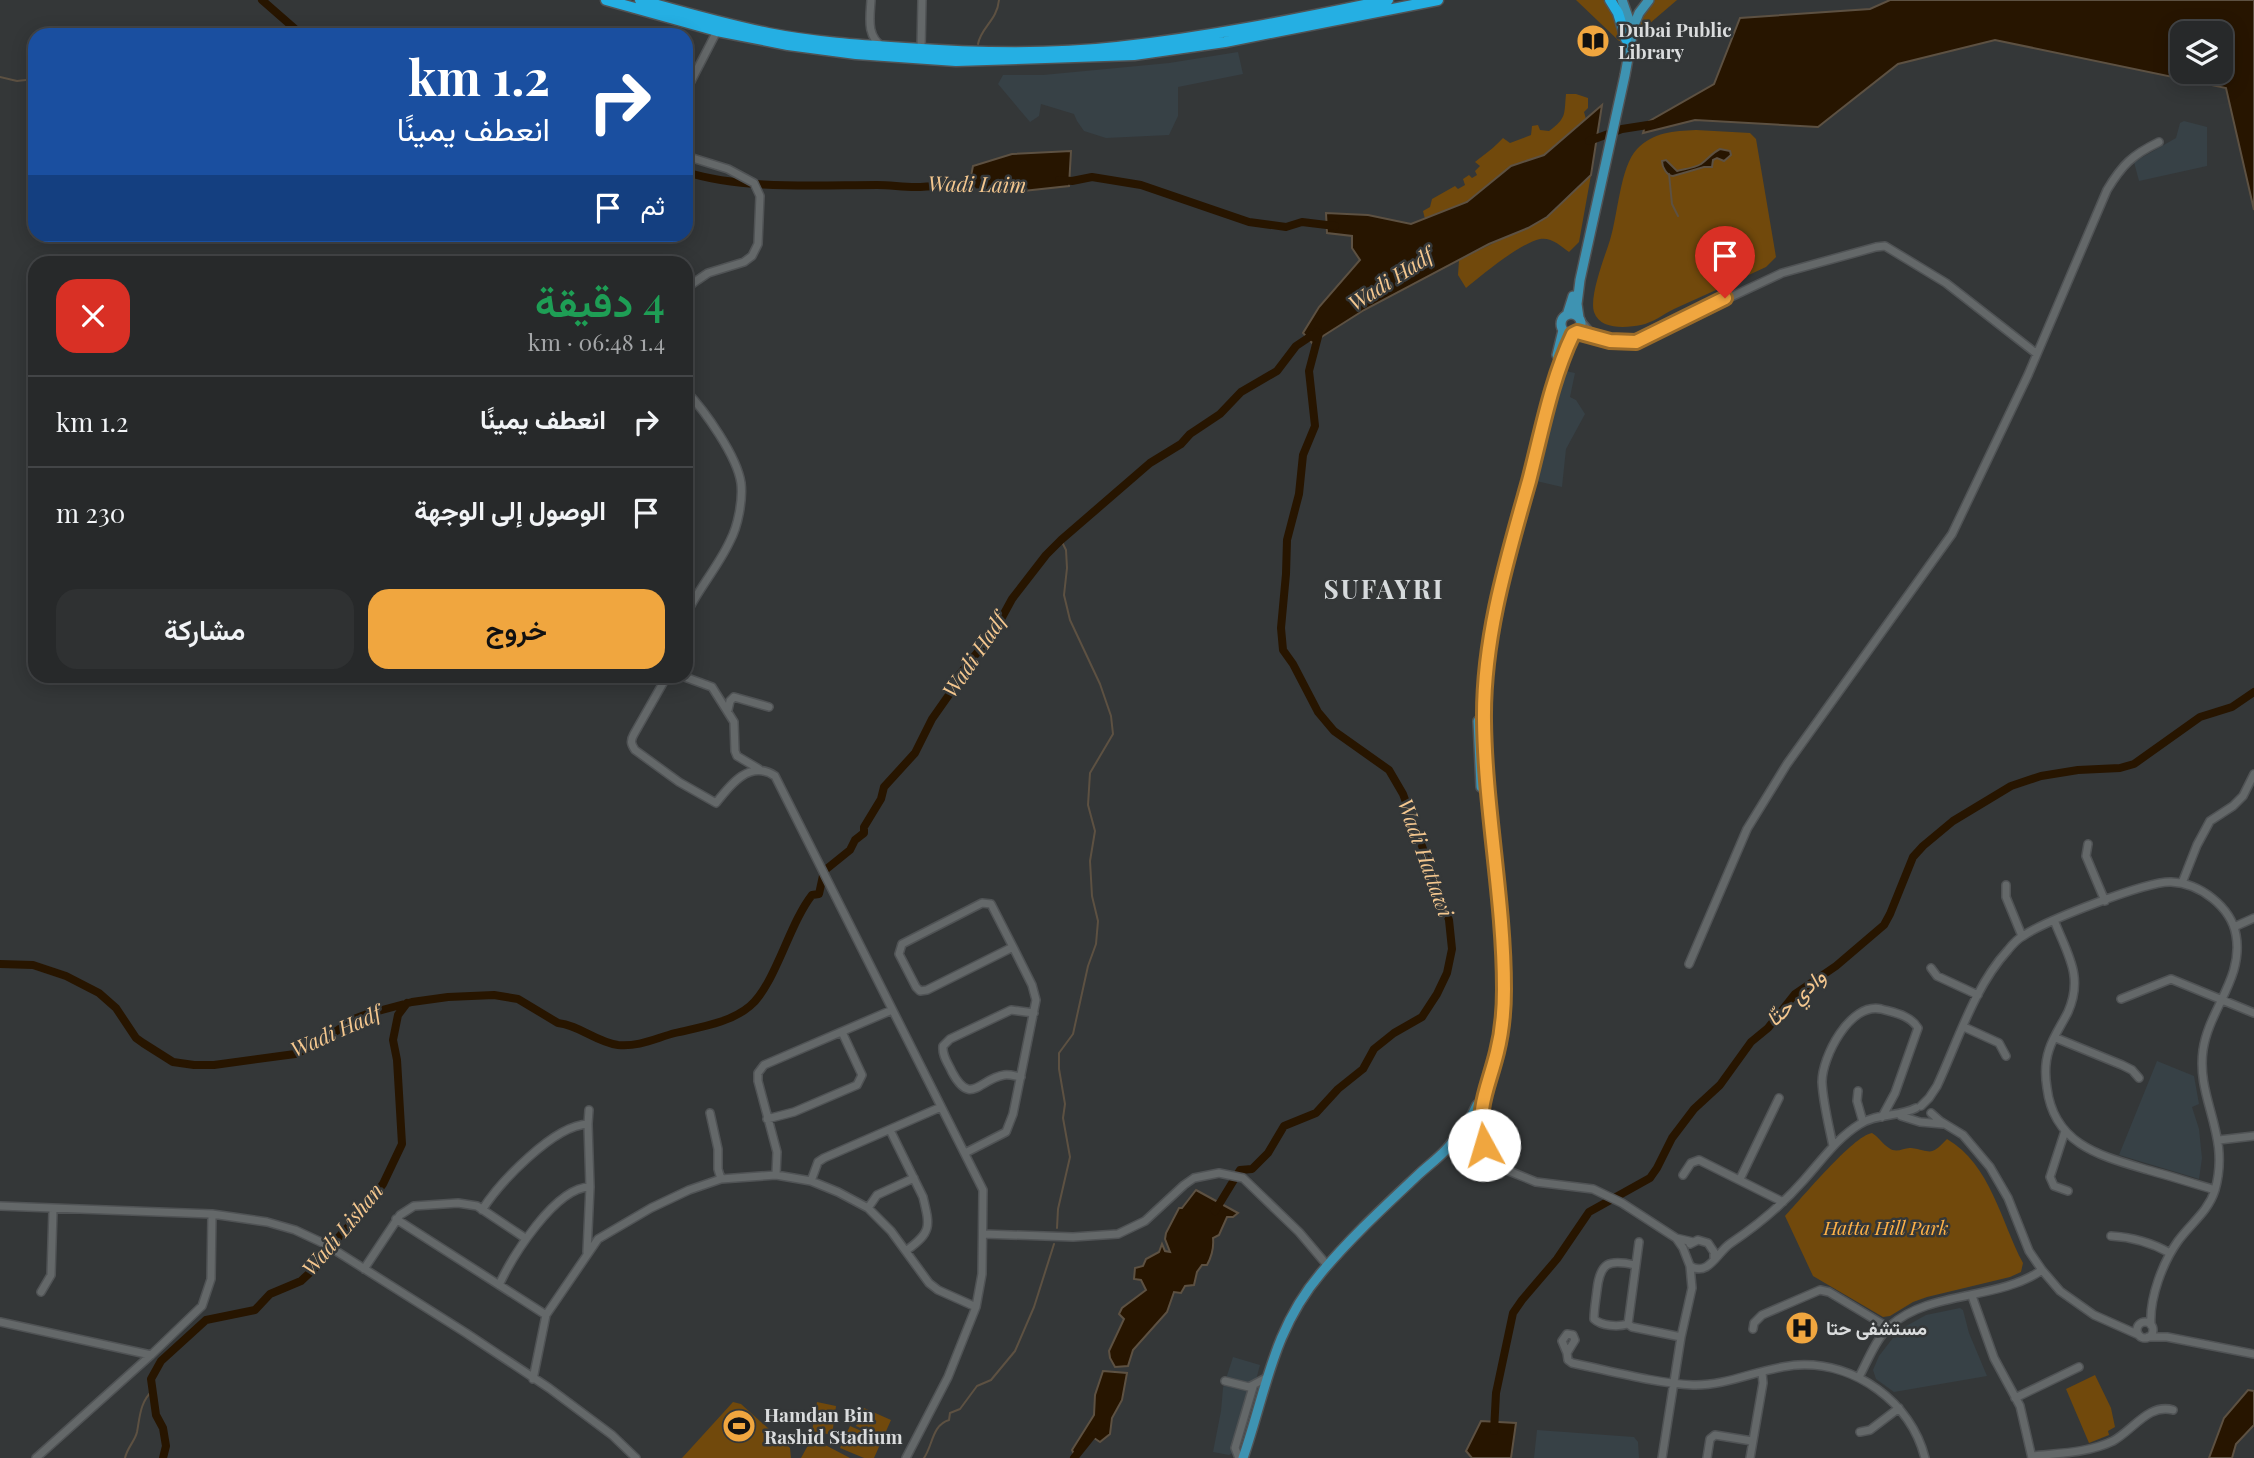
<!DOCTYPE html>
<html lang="ar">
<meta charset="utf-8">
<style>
:root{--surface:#27292a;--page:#2f3132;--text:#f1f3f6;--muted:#a4a6a8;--line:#434547;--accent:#f0a63f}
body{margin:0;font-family:"Playfair Display",Vazirmatn,serif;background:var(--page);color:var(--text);direction:rtl;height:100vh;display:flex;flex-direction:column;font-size:26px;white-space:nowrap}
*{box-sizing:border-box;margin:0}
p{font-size:23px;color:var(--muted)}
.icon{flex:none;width:38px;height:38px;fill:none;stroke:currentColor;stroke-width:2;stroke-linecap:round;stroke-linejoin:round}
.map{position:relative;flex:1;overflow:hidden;direction:ltr}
.panel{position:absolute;left:28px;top:256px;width:665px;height:427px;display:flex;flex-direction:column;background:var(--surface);border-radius:21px;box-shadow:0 4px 18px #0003,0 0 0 2px var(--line);direction:rtl}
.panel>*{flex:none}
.guide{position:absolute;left:28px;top:28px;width:665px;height:214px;border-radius:21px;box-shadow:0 4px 18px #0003,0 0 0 2px var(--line);direction:rtl;background:#1a4fa0;color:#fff;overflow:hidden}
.tools{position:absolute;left:2170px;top:21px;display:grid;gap:14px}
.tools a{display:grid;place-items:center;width:63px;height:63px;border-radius:14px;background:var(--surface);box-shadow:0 4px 18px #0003,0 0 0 2px var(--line);font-size:35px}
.pin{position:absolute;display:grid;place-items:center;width:60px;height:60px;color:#fff;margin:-72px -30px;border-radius:50% 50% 50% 0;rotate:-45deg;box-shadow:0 0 7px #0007}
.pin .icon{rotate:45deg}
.me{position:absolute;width:77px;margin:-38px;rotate:354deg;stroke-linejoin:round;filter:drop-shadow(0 0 5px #0008)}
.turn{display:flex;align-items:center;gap:24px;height:147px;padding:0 28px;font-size:32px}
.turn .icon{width:91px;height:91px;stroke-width:2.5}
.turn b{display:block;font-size:49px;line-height:60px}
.then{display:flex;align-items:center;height:66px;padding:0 28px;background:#0003;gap:14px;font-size:26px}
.round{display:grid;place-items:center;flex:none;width:74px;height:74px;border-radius:21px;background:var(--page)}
.headline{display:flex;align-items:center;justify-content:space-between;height:119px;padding:0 28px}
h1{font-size:42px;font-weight:600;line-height:52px;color:#1e9e55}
.primary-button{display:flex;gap:14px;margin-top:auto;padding:14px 28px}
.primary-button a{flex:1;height:80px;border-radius:21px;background:var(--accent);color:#111;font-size:28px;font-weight:600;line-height:80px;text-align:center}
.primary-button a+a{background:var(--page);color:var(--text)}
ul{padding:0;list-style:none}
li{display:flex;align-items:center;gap:21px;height:91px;padding:0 28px;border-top:2px solid var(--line)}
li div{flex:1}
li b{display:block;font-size:26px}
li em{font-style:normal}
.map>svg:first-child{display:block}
.built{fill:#374146}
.green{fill:#71490c}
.water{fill:#271500;stroke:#5d5142;stroke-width:2;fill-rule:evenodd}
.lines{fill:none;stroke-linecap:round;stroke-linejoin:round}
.stream{stroke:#5d5142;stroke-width:2}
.river{stroke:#271500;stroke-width:8}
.minor-casing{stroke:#505355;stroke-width:10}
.major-casing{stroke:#505355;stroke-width:12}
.highway-casing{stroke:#505355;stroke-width:13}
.minor{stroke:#646869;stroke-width:7}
.major{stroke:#3e93b2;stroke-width:9}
.highway{stroke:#25afe3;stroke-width:10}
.route-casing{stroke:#9c6c29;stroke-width:18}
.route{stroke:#f0a63f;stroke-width:12}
.labels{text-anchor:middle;stroke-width:5;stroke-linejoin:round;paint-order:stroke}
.poi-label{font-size:19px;font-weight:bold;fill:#dadcdd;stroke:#343738;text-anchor:start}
.park-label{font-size:19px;font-style:italic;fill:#fdb148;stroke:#343738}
.water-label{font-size:21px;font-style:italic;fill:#f4c78f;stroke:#343738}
.district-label{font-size:26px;font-weight:bold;letter-spacing:2px;fill:#d6dadc;stroke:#343738}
</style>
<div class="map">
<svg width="2254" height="1458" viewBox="0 0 2254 1458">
<rect width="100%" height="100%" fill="#343738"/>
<path class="built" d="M1238 52 1243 74 1178 87V116L1169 135 1106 138 1084 131 1077 121 1074 114 1041 104 1039 116 1030 122 998 84 1003 75H1043L1169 63Z
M2184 121 2207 127V166L2139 181 2134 162 2176 138 2180 123Z
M1561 370 1575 373 1570 397 1576 400 1585 414 1566 449 1562 487 1532 480Z
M2157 1061 2194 1076 2199 1104 2192 1107 2199 1129 2202 1158 2199 1179 2119 1155Z
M1960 1308 1963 1310 1969 1333 1987 1376 1894 1392 1876 1379 1873 1370 1879 1356 1899 1330 1926 1315Z
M1233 1357 1260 1365 1237 1451 1229 1455 1213 1452 1221 1411 1223 1388Z
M1537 1430 1634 1437 1638 1442 1639 1458H1534Z"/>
<path class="green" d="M1576 0H1618L1622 9V41H1619Z
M1652 0H1677L1635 36 1637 22Z
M1566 94H1576L1588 98V108L1584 112 1586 119 1544 155 1511 166 1467 202 1425 219 1423 211 1430 207 1432 199 1455 186 1458 189 1465 185 1463 179 1469 175 1472 178 1477 175 1475 171 1480 166 1475 162C1485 154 1494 148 1503 138L1510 143 1531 135 1532 126 1538 125 1540 130 1549 131C1567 118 1564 114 1566 94Z
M1696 130 1750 133 1756 139 1776 257 1766 267C1736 281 1705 295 1674 309 1664 314 1652 323 1641 325 1626 328 1600 330 1594 312 1589 296 1605 256 1610 240 1618 215 1620 167 1637 149 1654 132 1673 131 1696 130Z
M1591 175 1579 242 1569 252C1561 246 1551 237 1540 239 1519 244 1483 274 1466 288L1458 275 1459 260 1547 217Z
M1872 1133C1879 1137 1882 1144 1889 1148 1897 1154 1904 1147 1911 1148 1932 1151 1930 1157 1947 1139 1991 1165 2001 1222 2023 1263L2021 1272 2010 1277 1927 1297 1913 1302 1890 1316 1883 1317 1813 1276 1785 1216C1802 1198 1853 1136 1872 1133Z
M2095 1375 2111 1408 2115 1427 2108 1431 2109 1435 2089 1443 2066 1389Z
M733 1402 741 1404 790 1448 791 1458H682Z
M817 1402 836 1406 832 1435 812 1431Z
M864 1408 891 1420 883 1438 856 1426Z
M850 1426 882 1440 874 1458H864L840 1448Z
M812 1438 850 1458H801Z"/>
<path class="water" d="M1890 0H2254V210L2226 88 1995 40 1898 64 1818 127 1695 120 1643 133 1646 123 1714 84 1740 18 1870 9ZM2221 33V72H2182V33Z
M1602 105 1591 175 1547 217 1528 228 1489 244 1364 310 1312 343 1303 333 1319 307 1360 260 1352 248V236L1327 233 1326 213 1368 215 1411 224 1467 202 1511 166 1544 155Z
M1720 149 1730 151 1731 155 1724 161 1717 158 1713 160 1712 167H1704L1673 176C1667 176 1662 167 1662 161L1666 160 1677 171C1685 169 1694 168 1701 164 1708 159 1712 153 1720 149Z
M1071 151 1069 186 1005 193 970 181 973 166 1012 154Z
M1196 1190 1238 1213 1233 1217H1227L1219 1235 1213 1238C1214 1248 1212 1256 1207 1265H1202L1197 1272 1194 1285 1185 1286 1181 1293 1174 1292 1167 1312 1133 1350 1128 1366 1115 1367 1110 1358 1109 1351 1124 1319 1119 1314 1122 1308 1146 1290 1141 1280 1134 1279 1135 1268 1143 1266 1146 1259 1159 1252 1162 1244 1165 1251 1170 1252 1165 1239 1166 1233 1179 1208H1182Z
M1103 1371 1127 1373 1122 1400 1112 1418 1110 1434 1100 1442 1094 1438 1086 1440 1083 1448 1075 1456 1072 1450 1094 1415 1095 1395Z
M2248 1390 2254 1391V1425L2236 1444 2232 1458H2209L2224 1418Z
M1481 1421 1516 1423 1511 1458H1472L1466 1451Z"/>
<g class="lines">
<path class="stream" d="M978 44C981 27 997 21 999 0
M0 77 17 81 35 79
M1669 174 1672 204 1678 216
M1057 1228 1058 1209 1070 1157 1063 1118 1065 1104 1059 1069V1053L1073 1034 1088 966 1096 944 1098 921 1092 896 1090 861 1095 831 1088 805 1090 773 1113 734 1111 716 1100 684 1070 620 1064 595 1067 568 1066 550 1061 540
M125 1458C127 1448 135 1441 137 1432 140 1416 140 1402 153 1390
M924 1458C933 1445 932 1425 949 1420L950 1413 960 1409 977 1386 991 1380 1015 1351 1034 1307 1054 1244"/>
<path class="river" d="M262 0 302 35
M1589 141 1622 129 1654 124
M686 172C743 190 818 185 877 185 890 185 902 187 915 187 940 187 963 182 989 185
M1059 180 1072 181 1092 177 1141 185 1249 222 1286 227 1302 222 1335 226
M0 964 33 965 66 976 99 993 116 1008 136 1038 143 1043 173 1062 194 1065H214L295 1054 319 1043 354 1019 367 1014 412 1002 448 997 494 995 518 999 558 1023C579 1025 596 1042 618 1045 639 1047 656 1038 675 1033 700 1027 730 1023 750 1006 775 985 789 924 812 895L819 894 824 871 850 850 855 840 864 833V827L881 799 884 787 915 753 932 719 958 682 959 675 994 632 1012 599 1046 555 1061 540 1150 463 1181 444 1190 434 1220 414 1241 392 1277 371 1296 346 1317 332
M1215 1211 1240 1170 1252 1169 1268 1153 1284 1126 1316 1113 1338 1089 1363 1069 1374 1049 1394 1033 1422 1017 1437 994 1447 973 1452 949 1449 920 1403 794 1389 770 1334 731 1318 712 1293 664 1283 650 1281 628 1286 574 1287 540 1299 494 1303 455 1315 426 1309 371 1319 333
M1494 1431 1496 1393 1513 1313 1522 1300 1557 1259 1589 1212 1650 1178 1657 1168 1672 1138 1694 1109 1720 1085 1751 1042 1768 1028 1795 994 1836 966 1884 925 1890 914 1913 857 1923 846 1953 821 2011 786 2041 776 2078 770 2120 768 2134 764 2200 717 2232 707 2254 692
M163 1458 166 1446 163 1428 156 1415 151 1379 161 1361 206 1320 255 1310 270 1294 301 1281 317 1266 324 1253 361 1213 383 1184 402 1144 397 1060 393 1040 398 1015 407 1003
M1074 1458 1094 1433"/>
<defs>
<path id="minor" d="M871 0C870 18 866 36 883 47
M921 49 922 0
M686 91 717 31
M686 156 728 169 754 183 760 196 758 244 752 256 744 262 708 273 686 288
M1580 320 1592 334
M1577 332 1610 341 1635 342 1782 273 1876 247 1885 246 1946 283 2037 354
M686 391C705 411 737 456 741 483 743 500 738 526 730 541 718 567 698 589 686 615
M667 676 634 734C630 741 631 744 635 750L679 782 716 803C730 785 750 759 775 776L983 1190 982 1274 976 1307 948 1377 906 1458
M682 676 712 687 734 722 735 751 737 756 759 769
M728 710 730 701 734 697 769 707
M2088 844 2086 856 2105 901
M2182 883 2197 845 2210 821 2233 806 2243 796 2254 774
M2006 885V897L2022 936
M982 903 991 904 1013 947 927 990 920 991 916 987 899 954 902 944Z
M2054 920C2067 954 2084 976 2068 1012 2062 1024 2053 1037 2049 1050 2045 1062 2045 1076 2047 1088 2054 1145 2101 1156 2148 1170 2170 1176 2192 1183 2215 1190
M2234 927 2254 918
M1689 964 1747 829 1787 764 1952 534 2028 375 2107 190C2122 165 2132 155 2159 142
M1931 968 1937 976 1978 995
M2121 999 2171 979 2254 1013
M1964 1027 1999 1043 2006 1056
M2056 1038 2122 1065 2132 1070 2139 1078
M1021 1077C1015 1076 1009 1074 1004 1075 979 1079 971 1107 952 1072 948 1063 942 1056 943 1046L950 1039 1011 1010 1034 1013
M1858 1091 1857 1101 1863 1122
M1921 1106 1929 1098 1937 1086C1958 1041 1974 987 2008 950 2012 945 2017 939 2023 936 2045 921 2146 881 2171 882 2200 883 2231 907 2236 935 2244 978 2209 1009 2203 1050 2196 1100 2231 1134 2215 1190 2208 1212 2191 1223 2178 1241 2163 1262 2149 1298 2151 1325
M710 1113 718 1149V1169L721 1179
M1931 1113 1940 1121 1963 1135 1990 1167 2008 1198 2029 1251 2042 1270 2060 1291 2094 1315 2139 1335
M1901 1116 1920 1122 1943 1124
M767 1119 794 1112 857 1085 862 1075 842 1032
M890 1130 923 1197C930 1226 932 1232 907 1250
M2065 1131 2050 1177 2054 1186 2068 1191
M1483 1138 1491 1157 1509 1171 1536 1182 1593 1189 1622 1203 1676 1238 1693 1242
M2219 1140 2254 1136
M1833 1146C1829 1126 1823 1103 1822 1082 1822 1057 1850 1002 1881 1009 1895 1013 1910 1015 1918 1028L1895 1093 1882 1117
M1472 1147 1490 1156
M965 1153 1006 1132 1013 1114 1036 1000 1032 985 1013 947
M776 1175 777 1152 758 1081V1073L764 1065 892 1010
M1683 1175 1691 1163 1699 1160 1783 1202
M1740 1179 1779 1098
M811 1181 818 1162 824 1158 941 1107
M0 1206 212 1214 267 1222 295 1230 325 1244 466 1333 549 1388 612 1435 636 1458
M868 1208 877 1195 914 1178
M482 1210C500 1182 554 1125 588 1124L589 1110
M396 1219 546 1315
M983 1234 1073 1237 1118 1234 1145 1221 1184 1185 1194 1178 1219 1173 1243 1178 1299 1232 1327 1265
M2111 1236C2131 1237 2152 1243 2170 1253
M1676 1238 1683 1248 1690 1266C1709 1277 1717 1252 1731 1243 1758 1225 1782 1205 1804 1180 1822 1160 1837 1138 1860 1124 1877 1113 1899 1117 1916 1108
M1639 1242 1628 1324 1632 1327 1681 1337
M1690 1244 1698 1240 1708 1243 1714 1252V1258
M587 1252 590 1187
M364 1269 400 1215 414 1206 458 1203 477 1206 525 1238
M499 1285C512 1257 555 1187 590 1187L588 1124
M41 1292 51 1275 53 1210
M1972 1296 1994 1358 2020 1406 2032 1458
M0 1322 151 1355
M2137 1330a8 8 0 1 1 16 0a8 8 0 1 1-16 0Z
M1628 1324C1618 1327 1601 1326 1594 1319 1594 1309 1596 1299 1597 1290 1600 1262 1609 1259 1635 1265
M1753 1329 1754 1323 1762 1315 1820 1290 1829 1292 1889 1328
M1567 1334 1573 1335 1575 1340 1567 1353 1562 1341Z
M2148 1337H2167L2254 1354
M1567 1353 1568 1360 1572 1363C1611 1371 1654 1383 1693 1385 1729 1386 1762 1367 1798 1365 1855 1362 1911 1402 1925 1458
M1859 1377C1868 1360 1876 1339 1890 1326 1930 1290 1997 1301 2042 1270
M533 1379 546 1315 598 1239 651 1208 689 1190 721 1179 776 1175 811 1181 838 1192 868 1208 891 1231 929 1283 938 1290 976 1307
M1225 1381 1249 1387 1266 1378
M2015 1398 2079 1367
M1860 1432 1870 1430 1899 1408
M2032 1456C2059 1453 2088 1453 2113 1441 2133 1430 2149 1403 2173 1410
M36 1458 151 1355 202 1306 211 1279 212 1214
M1239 1458 1235 1448 1253 1387
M1662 1458 1681 1337 1692 1288 1690 1266
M1707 1458 1710 1439 1715 1435 1752 1441
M1750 1458 1763 1383 1762 1373"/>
<path id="major" d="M1622 0 1628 17 1627 32
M1561 324a10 10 0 1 1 20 0a10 10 0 1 1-20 0Z
M1567 315 1573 296
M1579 318 1577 304 1580 280 1625 75 1634 25 1639 13 1649 0
M1557 355 1563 330
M1478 721 1481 787
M1469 1121 1477 1105
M1458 1134a13 13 0 1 1 26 0a13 13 0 1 1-26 0Z
M1481 1126C1478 1099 1492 1074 1498 1049 1503 1028 1504 1006 1504 985 1504 897 1485 809 1484 720 1482 638 1507 559 1529 481 1543 431 1552 381 1573 334
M1243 1458C1266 1391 1273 1329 1321 1273 1350 1238 1385 1206 1419 1174 1433 1161 1450 1150 1458 1132"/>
<path id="highway" d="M606 0 717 31 788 45 856 54 956 61 1134 55 1225 42 1438 0
M640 0C682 12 725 24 768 33 813 42 859 45 905 48 975 53 1047 55 1117 47 1208 37 1298 19 1388 0
M1610 0 1618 13 1626 39"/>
</defs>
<use href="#minor" class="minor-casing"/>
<use href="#major" class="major-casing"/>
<use href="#highway" class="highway-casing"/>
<use href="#minor" class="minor"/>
<use href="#major" class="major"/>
<use href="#highway" class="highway"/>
</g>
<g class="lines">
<defs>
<path id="route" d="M1484 1145C1476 1106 1488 1089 1497 1052 1502 1032 1504 1010 1504 989 1504 899 1485 810 1484 720 1483 638 1507 559 1529 481 1542 431 1551 380 1573 334L1577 332 1610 341 1636 342 1725 298"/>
</defs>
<use href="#route" class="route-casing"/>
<use href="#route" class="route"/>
</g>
<defs>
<symbol id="library-disc" viewBox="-11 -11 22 22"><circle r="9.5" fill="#f0a63f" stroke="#343738"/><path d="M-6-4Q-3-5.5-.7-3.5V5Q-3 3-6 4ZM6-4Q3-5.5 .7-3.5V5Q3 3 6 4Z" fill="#111"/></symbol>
<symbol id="hospital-disc" viewBox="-11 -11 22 22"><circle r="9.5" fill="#f0a63f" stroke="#343738"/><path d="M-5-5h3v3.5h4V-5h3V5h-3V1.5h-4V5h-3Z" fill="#111"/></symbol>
<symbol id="stadium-disc" viewBox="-11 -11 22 22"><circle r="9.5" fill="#f0a63f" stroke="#343738"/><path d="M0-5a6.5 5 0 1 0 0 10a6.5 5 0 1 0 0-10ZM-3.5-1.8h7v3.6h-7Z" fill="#111"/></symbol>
</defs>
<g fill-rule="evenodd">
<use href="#library-disc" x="1574" y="22" width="38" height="38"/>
<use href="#hospital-disc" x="1783" y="1309" width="38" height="38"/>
<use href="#stadium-disc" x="720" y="1407" width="38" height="38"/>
</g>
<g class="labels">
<g class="poi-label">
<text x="1618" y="37">Dubai Public<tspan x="1618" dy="22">Library</tspan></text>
<text x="1826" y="1335">مستشفى حتا</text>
<text x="764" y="1422">Hamdan Bin<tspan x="764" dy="22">Rashid Stadium</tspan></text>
</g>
<g class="park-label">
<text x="1886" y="1235">Hatta Hill Park</text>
</g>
<g class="water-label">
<text transform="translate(977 185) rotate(1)" y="7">Wadi Laim</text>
<text transform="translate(1391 280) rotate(-33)" y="7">Wadi Hadf</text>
<text transform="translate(975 656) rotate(-56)" y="7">Wadi Hadf</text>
<text transform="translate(1425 858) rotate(70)" y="7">Wadi Hattawi</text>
<text transform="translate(1796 998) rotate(-43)" y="7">وادي حتّا</text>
<text transform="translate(336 1032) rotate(-24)" y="7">Wadi Hadf</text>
<text transform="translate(343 1230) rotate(-50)" y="7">Wadi Lishan</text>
</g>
<g class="district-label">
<text x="1384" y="599">SUFAYRI</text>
</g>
</g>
</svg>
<div class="tools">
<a><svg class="icon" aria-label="layers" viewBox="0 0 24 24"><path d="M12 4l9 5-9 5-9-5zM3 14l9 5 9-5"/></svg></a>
</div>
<div class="pin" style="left:1725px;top:298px;background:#d93025"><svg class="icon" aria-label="arrive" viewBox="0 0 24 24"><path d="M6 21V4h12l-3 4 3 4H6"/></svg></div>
<svg class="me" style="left:1484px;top:1145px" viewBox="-20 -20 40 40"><circle r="19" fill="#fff"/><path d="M0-13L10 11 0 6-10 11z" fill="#f0a63f"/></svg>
<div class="guide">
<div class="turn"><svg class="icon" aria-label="right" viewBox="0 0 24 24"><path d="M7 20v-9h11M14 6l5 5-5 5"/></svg><div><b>1.2 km</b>انعطف يمينًا</div></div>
<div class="then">ثم<svg class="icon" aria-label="arrive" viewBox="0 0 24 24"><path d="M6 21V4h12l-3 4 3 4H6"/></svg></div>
</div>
<section class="panel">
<div class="headline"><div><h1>4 دقيقة</h1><p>1.4 km · 06:48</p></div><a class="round" style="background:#d93025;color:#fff"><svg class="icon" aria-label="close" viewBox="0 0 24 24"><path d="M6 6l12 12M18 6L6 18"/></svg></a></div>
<ul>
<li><svg class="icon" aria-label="right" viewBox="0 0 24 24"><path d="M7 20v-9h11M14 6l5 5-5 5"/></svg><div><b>انعطف يمينًا</b></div><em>1.2 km</em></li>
<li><svg class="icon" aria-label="arrive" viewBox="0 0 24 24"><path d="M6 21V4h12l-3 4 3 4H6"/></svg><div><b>الوصول إلى الوجهة</b></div><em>230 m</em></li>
</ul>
<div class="primary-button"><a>خروج</a><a>مشاركة</a></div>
</section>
</div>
